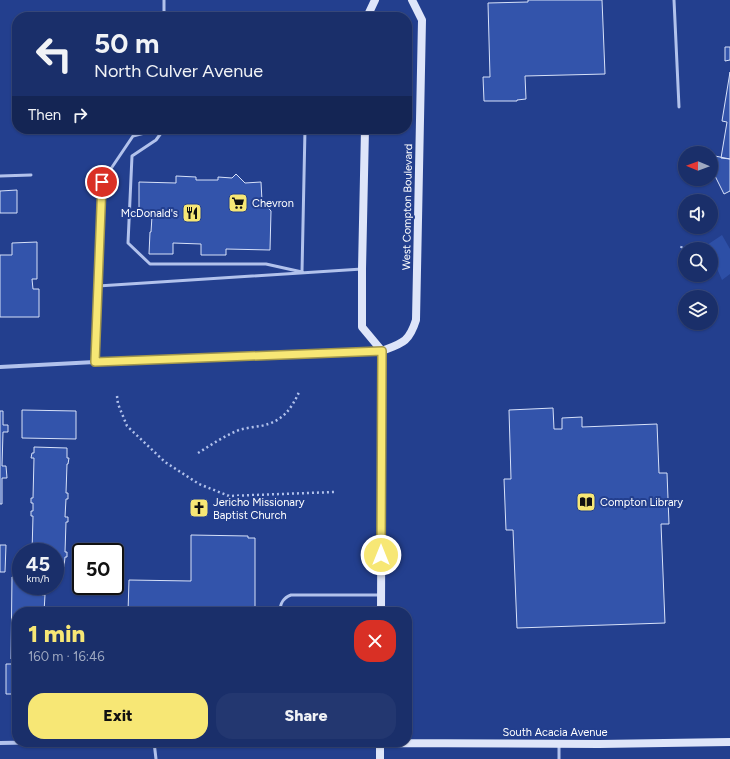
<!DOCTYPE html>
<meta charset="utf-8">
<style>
:root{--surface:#1a2f6a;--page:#233770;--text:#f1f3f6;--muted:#9fa9c1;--line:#384a7e;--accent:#f7e775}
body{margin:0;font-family:Figtree,sans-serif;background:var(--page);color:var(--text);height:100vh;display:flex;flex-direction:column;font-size:15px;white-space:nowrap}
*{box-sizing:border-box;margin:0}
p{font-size:13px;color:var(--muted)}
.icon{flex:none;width:22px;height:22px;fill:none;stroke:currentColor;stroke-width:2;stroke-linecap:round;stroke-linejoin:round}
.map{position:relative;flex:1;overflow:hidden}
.sheet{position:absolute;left:12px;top:607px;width:400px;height:140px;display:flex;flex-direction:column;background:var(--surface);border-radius:16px;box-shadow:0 1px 3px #0004,0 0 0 1px var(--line)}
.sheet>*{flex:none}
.guide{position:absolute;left:12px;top:12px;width:400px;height:122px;border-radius:16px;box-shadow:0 1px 3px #0004,0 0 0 1px var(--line);background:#1a2f6a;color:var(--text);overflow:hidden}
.needle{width:26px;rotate:271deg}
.fabs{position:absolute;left:678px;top:146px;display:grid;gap:8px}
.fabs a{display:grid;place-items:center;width:40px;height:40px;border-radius:50%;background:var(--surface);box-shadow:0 1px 3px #0004,0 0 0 1px var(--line);font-size:20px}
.speed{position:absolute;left:12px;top:543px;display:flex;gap:8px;font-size:20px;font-weight:700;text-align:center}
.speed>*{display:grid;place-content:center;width:52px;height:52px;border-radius:50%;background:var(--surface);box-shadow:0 1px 3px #0004,0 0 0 1px var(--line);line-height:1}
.speed small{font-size:10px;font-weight:400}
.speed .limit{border:2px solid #111;border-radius:6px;background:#fff;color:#111}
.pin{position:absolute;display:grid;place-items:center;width:34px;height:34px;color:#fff;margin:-17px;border:2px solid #fff;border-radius:50%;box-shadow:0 1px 4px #0007}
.me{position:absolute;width:44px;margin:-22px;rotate:0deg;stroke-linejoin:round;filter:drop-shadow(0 0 3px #0008)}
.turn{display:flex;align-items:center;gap:14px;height:84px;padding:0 16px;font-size:18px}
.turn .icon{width:52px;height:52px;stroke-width:2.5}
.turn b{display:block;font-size:28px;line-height:34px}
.then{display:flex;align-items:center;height:38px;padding:0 16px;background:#0003;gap:8px;font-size:15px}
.round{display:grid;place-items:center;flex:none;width:42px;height:42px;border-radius:16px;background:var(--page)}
.headline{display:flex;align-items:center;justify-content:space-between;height:68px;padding:0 16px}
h1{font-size:24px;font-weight:800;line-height:30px;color:var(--accent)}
.action{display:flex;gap:8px;margin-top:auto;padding:8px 16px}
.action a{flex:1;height:46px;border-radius:16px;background:var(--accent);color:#111;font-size:16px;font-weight:800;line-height:46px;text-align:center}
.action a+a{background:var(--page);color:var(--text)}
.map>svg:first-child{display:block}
.green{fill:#2d4fa6}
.building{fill:#3354ab;stroke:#d7e1f9}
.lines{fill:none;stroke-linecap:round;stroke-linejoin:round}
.path{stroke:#b2c2ec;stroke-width:2.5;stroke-dasharray:2 3;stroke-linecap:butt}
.lane{stroke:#b2c2ec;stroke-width:3}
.street{stroke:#b2c2ec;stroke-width:4}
.secondary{stroke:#dee5f9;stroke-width:8}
.route-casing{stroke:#a1964c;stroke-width:10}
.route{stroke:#f7e775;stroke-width:7}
.labels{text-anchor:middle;stroke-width:4;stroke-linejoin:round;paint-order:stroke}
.poi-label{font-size:11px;fill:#fff;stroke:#233f8e;text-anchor:start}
.street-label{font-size:11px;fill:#fff;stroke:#233f8e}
</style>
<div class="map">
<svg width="730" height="759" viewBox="0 0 730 759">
<rect width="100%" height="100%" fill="#233f8e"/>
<path class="green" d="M722 235 730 249V274L722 280 711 255V249H708L707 245Z"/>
<path class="building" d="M528 0H602L605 74 525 76 526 99 517 100V101H484L483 77H490L488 3 528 2Z
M725 47H730V60L725 61Z
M730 72V159L721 158 727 122 722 121Z
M715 156 730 159V191L724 194 713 172Z
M236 174 245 183 261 182 262 201 271 211 270 250 226 249V255H201V244L173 243V254H149L150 232H151L152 216H139V182L176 183V176L196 177V180H218V177L232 178Z
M17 190V213H0V191Z
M37 242V279H32L33 289H39V317H0V255H12V243Z
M553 408 554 429H562V418L582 417V427L657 424 659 473H667L669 524H661L665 623 517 628 513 530H506L504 479H511L509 410Z
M22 410 76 411V439L22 438Z
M0 411H3V425H8V432H3L2 466H6L7 478H2V504H0Z
M34 447 67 448V458H69L68 464H67L66 493H68V499H66L65 517H68V522H66L65 552H67V557H65L64 567H55V552H32L33 516H31V511H33V503H31V498H33L34 458H31L32 453H34Z
M191 535 248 536V538H255V612H128L129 580 191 581Z
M0 545H6L5 572H0Z
M12 577H21V586H43L42 595H45L44 612H17V659H11Z
M6 664H17V694H6Z"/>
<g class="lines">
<path class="path" d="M681 248 683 244
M117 396 118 404 127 426 165 462 199 484 229 496 334 492
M198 453C211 445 224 436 239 430 246 428 254 427 261 426 283 421 291 410 300 390"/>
<path class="lane" d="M674 0 679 107
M164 17V0
M164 129 156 140 132 156 128 243 150 264H266L302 272 305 129
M0 176 31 175
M98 286 362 269
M95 362 102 182 133 136 160 129
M280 612C280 603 283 598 291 595H381
M154 742 156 759
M559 745V759"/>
<path class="street" d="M0 367 95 362 382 351
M337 742 380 743
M0 743 57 742"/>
<path class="secondary" d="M367 17 375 0
M365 129 362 269V327L382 351 381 612
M382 351C403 343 409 342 416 320L422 20 412 0
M380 743 599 744 730 742
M380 759V742"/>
</g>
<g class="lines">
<defs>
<path id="route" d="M102 182 95 362 382 351 381 555"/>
</defs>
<use href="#route" class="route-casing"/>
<use href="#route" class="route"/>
</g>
<defs>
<symbol id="supermarket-square" viewBox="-11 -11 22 22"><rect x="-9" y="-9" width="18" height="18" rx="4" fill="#f7e775" stroke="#233f8e"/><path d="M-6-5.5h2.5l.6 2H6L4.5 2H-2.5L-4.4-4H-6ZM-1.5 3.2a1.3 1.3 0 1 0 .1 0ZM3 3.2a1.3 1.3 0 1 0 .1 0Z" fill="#111"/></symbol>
<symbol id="restaurant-square" viewBox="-11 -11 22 22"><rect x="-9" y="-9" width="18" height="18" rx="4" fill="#f7e775" stroke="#233f8e"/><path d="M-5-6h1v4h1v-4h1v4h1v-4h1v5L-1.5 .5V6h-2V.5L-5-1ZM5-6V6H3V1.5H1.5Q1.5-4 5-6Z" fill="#111"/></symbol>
<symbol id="library-square" viewBox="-11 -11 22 22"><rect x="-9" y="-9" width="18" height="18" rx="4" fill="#f7e775" stroke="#233f8e"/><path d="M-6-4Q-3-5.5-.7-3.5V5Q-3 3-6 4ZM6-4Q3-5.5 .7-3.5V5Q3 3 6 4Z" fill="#111"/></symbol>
<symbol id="church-square" viewBox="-11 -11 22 22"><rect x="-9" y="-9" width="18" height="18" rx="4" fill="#f7e775" stroke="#233f8e"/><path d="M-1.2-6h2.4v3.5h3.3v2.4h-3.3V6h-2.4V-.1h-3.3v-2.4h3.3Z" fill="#111"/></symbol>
</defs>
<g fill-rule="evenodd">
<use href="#supermarket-square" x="227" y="192" width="22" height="22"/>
<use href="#restaurant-square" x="181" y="202" width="22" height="22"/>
<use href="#library-square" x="575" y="491" width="22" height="22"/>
<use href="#church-square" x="188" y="497" width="22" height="22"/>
</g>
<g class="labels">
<g class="poi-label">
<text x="252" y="207">Chevron</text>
<text x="178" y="217" text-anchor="end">McDonald's</text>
<text x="213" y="506">Jericho Missionary<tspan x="213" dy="13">Baptist Church</tspan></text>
<text x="600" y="506">Compton Library</text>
</g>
<g class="street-label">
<text transform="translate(407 207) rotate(-89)" y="4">West Compton Boulevard</text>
<text x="555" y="736">South Acacia Avenue</text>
</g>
</g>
</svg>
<div class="fabs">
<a><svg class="needle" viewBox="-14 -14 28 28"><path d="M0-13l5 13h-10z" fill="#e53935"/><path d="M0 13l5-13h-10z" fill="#9fa9c1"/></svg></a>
<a><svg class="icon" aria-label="sound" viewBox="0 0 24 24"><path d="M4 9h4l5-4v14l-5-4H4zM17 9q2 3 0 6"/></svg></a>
<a><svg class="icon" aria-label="search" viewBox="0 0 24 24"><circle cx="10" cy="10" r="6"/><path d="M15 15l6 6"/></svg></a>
<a><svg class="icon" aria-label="layers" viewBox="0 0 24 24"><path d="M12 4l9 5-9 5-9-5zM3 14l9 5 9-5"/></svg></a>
</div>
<div class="speed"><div>45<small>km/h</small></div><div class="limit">50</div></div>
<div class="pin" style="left:102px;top:182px;background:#d93025"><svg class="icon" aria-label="arrive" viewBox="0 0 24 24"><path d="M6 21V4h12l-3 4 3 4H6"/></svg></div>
<svg class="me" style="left:381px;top:555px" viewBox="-20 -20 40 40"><circle r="17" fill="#f7e775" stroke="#fff" stroke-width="3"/><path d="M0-11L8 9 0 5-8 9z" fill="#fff"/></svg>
<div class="guide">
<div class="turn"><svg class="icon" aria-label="left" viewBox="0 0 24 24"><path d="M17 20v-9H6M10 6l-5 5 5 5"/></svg><div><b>50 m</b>North Culver Avenue</div></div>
<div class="then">Then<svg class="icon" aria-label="right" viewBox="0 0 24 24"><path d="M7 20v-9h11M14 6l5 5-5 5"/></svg></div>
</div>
<section class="sheet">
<div class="headline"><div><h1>1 min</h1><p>160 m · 16:46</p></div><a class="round" style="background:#d93025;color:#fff"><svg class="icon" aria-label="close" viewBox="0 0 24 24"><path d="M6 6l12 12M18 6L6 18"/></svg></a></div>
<div class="action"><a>Exit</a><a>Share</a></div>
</section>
</div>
